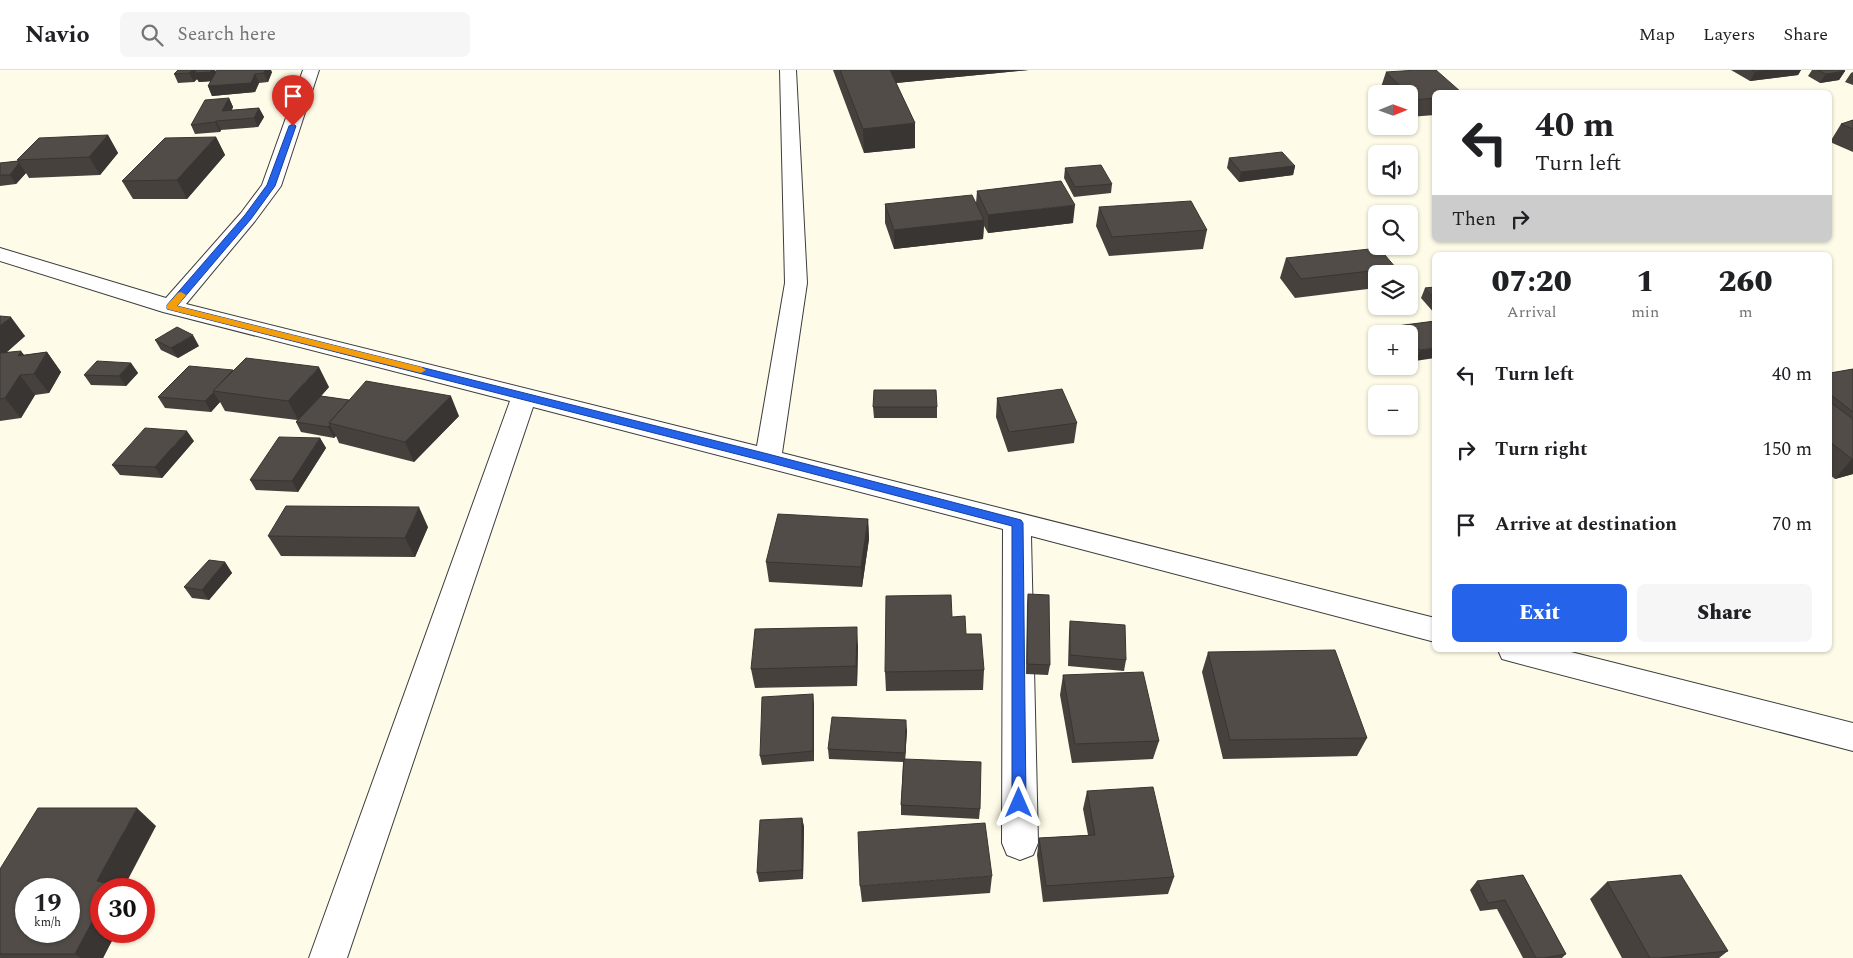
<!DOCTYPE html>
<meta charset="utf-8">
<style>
:root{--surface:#fff;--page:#f6f6f6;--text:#202124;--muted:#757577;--line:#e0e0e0;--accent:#2563eb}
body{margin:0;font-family:Spectral,serif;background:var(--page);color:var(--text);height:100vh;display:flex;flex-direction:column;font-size:19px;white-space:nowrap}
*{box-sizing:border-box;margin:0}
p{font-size:16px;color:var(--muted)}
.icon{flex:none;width:28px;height:28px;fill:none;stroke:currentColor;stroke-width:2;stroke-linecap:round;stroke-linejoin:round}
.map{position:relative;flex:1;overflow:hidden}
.drawer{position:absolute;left:1432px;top:182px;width:400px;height:400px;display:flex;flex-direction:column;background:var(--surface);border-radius:8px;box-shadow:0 1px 4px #0004}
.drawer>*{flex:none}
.hud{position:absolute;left:1432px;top:20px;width:400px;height:152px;border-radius:8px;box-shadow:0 1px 4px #0004;background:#fff;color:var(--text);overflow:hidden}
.needle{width:32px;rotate:89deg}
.tools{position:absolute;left:1368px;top:15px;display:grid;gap:10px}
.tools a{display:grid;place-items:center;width:50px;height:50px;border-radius:8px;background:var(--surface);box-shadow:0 1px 4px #0004;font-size:25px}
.speed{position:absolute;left:15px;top:808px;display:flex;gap:10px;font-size:25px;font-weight:700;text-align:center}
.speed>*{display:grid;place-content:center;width:65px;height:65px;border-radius:50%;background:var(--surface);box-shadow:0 1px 4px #0004;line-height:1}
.speed small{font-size:12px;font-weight:400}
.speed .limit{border:8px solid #d22;background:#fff;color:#111}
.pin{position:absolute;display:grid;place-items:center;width:42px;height:42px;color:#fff;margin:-51px -21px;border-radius:50% 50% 50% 0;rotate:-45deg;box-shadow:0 0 5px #0007}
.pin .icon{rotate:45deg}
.me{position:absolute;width:55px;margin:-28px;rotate:0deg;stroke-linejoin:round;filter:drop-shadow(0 0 4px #0008)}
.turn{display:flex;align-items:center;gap:18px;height:105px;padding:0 20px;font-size:22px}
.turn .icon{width:65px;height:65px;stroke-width:2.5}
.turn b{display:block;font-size:35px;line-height:42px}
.then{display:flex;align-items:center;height:48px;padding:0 20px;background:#0003;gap:10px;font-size:19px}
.eta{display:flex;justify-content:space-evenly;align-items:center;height:85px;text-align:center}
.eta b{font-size:30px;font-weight:800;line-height:35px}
.primary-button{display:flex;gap:10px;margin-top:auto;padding:10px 20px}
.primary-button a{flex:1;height:58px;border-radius:8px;background:var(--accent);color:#fff;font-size:20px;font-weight:800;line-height:58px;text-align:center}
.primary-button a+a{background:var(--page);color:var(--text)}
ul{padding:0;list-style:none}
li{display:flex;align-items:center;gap:15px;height:75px;padding:0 20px}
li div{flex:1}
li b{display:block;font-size:19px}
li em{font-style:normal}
header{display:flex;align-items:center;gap:30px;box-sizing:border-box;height:70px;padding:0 25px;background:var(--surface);border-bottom:1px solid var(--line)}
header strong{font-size:24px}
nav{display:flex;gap:28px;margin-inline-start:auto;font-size:18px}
.search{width:350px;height:45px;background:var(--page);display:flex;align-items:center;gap:12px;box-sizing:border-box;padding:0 18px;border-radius:8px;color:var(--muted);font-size:19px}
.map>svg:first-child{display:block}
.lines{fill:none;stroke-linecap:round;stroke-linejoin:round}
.minor-casing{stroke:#3d3d3d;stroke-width:2}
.minor{fill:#fff;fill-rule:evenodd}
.wall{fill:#46413d}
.shaded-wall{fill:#393532}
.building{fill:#514c47;stroke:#393532;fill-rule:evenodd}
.route{fill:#2563eb;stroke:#184099}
.slow{fill:#f59e0b}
</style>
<header>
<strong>Navio</strong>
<div class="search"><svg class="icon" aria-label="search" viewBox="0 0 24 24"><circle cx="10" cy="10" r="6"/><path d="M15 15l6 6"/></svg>Search here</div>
<nav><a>Map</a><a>Layers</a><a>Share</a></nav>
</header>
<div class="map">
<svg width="1853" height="888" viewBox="0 0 1853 888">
<rect width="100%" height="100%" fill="#fefce8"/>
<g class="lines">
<defs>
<path id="minor" d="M303 0H319L281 116 255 151 186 234 757 376 785 213 780 0H796L807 213 782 383 1435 548V572L1031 466 1038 773 1033 785 1020 790 1007 785 1002 773 1003 459 533 337 347 888H309L510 331 163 242 0 191V178L166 228 241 143 262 115Z
M1498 580H1563L1853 653V681L1513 592 1502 589Z"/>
</defs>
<use href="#minor" class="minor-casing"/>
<use href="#minor" class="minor"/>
</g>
<path class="wall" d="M178 0H215L216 2H272L268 12 259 13 255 22 212 26 208 16 211 11 199 12 197 9 194 12 178 13 174 4Z
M833 0H1029L896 13 915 53V78L864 83Z
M1731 0H1801L1798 5 1750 11Z
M1812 0H1842L1845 1 1839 10 1820 13 1808 6Z
M1386 2 1435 22V45L1409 47V24H1384L1380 20Z
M1853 2V15L1845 12 1851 3Z
M229 28 233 37 232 40 259 38 264 47 258 57 221 60 220 62 195 64 191 55Z
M1853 50V82L1830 72 1841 54Z
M108 65 118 83 100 105 29 108 26 103 16 114 0 116V93L18 91 17 90Z
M216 67 225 85 187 129H133L122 111Z
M1229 88 1295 96 1293 105 1239 112 1227 98Z
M1065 98 1112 114 1111 123 1074 127 1064 108Z
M977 121 1073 153 988 163 984 156 983 169 894 179 885 153V134L976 133Z
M1099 137 1207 160 1203 179 1109 186 1096 156Z
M1286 188 1396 198 1394 204H1376V218L1295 228 1280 208Z
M1435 217V244L1421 228 1425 218Z
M0 246 25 266 7 282 24 285 47 282 61 302 49 323 35 325 21 348 0 351Z
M1435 251 1415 291 1409 285V264H1386L1389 257Z
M155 270 199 276 178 288 161 280Z
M131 293 138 303 126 316 91 315 84 305Z
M1853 299V404L1835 409 1830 405V303Z
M234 301 329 317 321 326 459 346 414 392 339 373 336 366 334 368 301 362 296 352 297 350 225 341 220 332 211 342 165 338 158 327Z
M997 328 1077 353 1074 373 1008 382 996 347Z
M873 337H937V348H874Z
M320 368 326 378 298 422 256 420 250 410Z
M194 371 162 408 120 405 112 395Z
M868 449 869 469 862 517 769 512 766 492Z
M428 457 415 487 281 486 268 466Z
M225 492 232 503 209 530 192 528 184 517Z
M1028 524 1050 595 1048 605 1026 604 1027 534Z
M952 547 966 564 984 600 983 620 886 621 885 602Z
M1070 551 1126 590 1124 601 1068 596 1069 562Z
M858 576 857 616 755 618 751 599Z
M1208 582 1367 668 1357 686 1223 689 1202 602Z
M1063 605 1159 671 1153 689 1072 693 1060 625Z
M814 634V691L762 695 760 686Z
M907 660 905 689 980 739 979 749 901 745V735L903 692 829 689 828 679Z
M1087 721 1174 807 1168 824 1043 832 1037 785 1039 768 1088 765 1083 739Z
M802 748 804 757 803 809 759 812 757 803Z
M156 756 101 819V861H117L103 888H0V799Z
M1523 805 1566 884 1562 888H1523L1497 839 1480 841 1470 820 1477 811Z
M992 806 990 823 862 832 860 816Z
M1607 812 1728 881 1719 888H1622L1590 829Z"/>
<path class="shaded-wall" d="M193 0H215L218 5 215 11 199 12 197 9 194 12 189 3Z
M265 0H271L272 2 268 12 264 3Z
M886 0H1028L886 14Z
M1769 0H1801L1798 5 1750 11 1755 2Z
M1845 1 1839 10 1820 13 1826 4Z
M255 4 259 13 255 22 212 26 208 16Z
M229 28 233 37 226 50 222 41Z
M259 38 264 47 258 57 254 48Z
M216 51 221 60 220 62 215 52Z
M915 53V78L864 83 863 59Z
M108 65 118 83 100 105 89 87Z
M216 67 225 85 187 129 177 110Z
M19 93 26 103 16 114 10 105Z
M1295 96 1293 105 1239 112 1241 102Z
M1075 135 1073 153 988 163V145Z
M984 150 983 169 894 179V160Z
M11 247 25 266 0 288V256Z
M193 265 199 276 178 288 171 278Z
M1435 278V288L1415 291 1420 280Z
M21 281 36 300 18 286Z
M47 282 61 302 49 323 34 304Z
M131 293 138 303 126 316 119 306Z
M319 297 329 317 299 351 288 331Z
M20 305 35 325 21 348 5 328Z
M213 322 220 332 211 342 205 331Z
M451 326 459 346 414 392 405 372Z
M330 355 336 366 334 368 328 357Z
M187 361 194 371 162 408 155 397Z
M320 368 326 378 298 422 292 411Z
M1852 389H1853V404L1835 409Z
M419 437 428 457 415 487 405 468Z
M868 449 869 469 862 517 861 497Z
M225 492 232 503 209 530 202 520Z
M857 557 858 576 857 616 856 596Z
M813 624 814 634V691L813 681Z
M906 650 907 660 905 692V683Z
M137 738 156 756 123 819H107L97 811Z
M802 748 804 757 803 809 802 800Z
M101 835V861H117L103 888H81L75 884Z"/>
<path class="building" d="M178 0H193L189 3 174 4Z
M196 0H211V2L194 3Z
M217 0H265L264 3 255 4 251 13 208 16Z
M840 0H890L915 53 863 59Z
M1418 0H1436L1461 22H1435V28L1414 30 1386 2Z
M1752 0H1769L1755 2Z
M1818 0H1842L1845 1 1826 4Z
M229 28 222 41 259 38 254 48 216 51 215 52 191 55 205 30Z
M1853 50V59L1841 54Z
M108 65 89 87 17 90 39 68Z
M216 67 177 110 122 111 165 68Z
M1282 82 1295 96 1241 102 1229 88Z
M18 91 19 93 10 105H0V93Z
M1101 95 1112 114 1075 117 1065 98Z
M1061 111 1075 135 988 145 977 121Z
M972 125 984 150 894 160 885 134Z
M1191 131 1207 160 1112 167 1099 137Z
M1379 178 1396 198 1301 209 1286 188Z
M1435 217V229L1425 218Z
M0 246 11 247 0 256Z
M1435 251V278L1420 280 1409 272V264H1398L1389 257Z
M177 257 193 265 171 278 155 270Z
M21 281 18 286 47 282 34 304 20 305 5 328 0 329V283Z
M246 288 319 297 288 331 213 321Z
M97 291 131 293 119 306 84 305Z
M189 296 233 300 213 321 214 322 205 331 158 327Z
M1853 299V342L1830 324V303Z
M366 311 451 326 405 372 329 353Z
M1062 319 1077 353 1009 362 997 328Z
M874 320H936L937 337H873Z
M321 326 349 330 329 353 330 355 328 357 296 352Z
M1830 332 1853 349V389H1852L1830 372Z
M145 358 187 361 155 397 112 395Z
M279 367 320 368 292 411 250 410Z
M286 436 419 437 405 468 268 466Z
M778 444 868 449 861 497 766 492Z
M209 490 225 492 202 520 184 517Z
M1028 524 1049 525 1050 595 1027 594Z
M951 525 952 547 965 546 966 564H981L984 600 885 602 886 526Z
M1070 551 1125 555 1126 590 1070 585Z
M857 557 856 596 751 599 755 559Z
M1335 580 1367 668 1230 670 1208 582Z
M1143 602 1159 671 1075 674 1063 605Z
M813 624V681L760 686 762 627Z
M832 647 906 650 905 683 828 679Z
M904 689 981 692 980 739 901 735Z
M1153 717 1174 807 1046 816 1039 768 1095 765 1087 721Z
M38 738H137L97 811 112 815 110 819H101V835L75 884H0V799ZM26 819H69V861H26Z
M802 748V800L757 803 760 750Z
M985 753 992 806 860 816 858 762Z
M1523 805 1566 884 1544 888H1536L1505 830 1488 833 1477 811Z
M1681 805 1728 881 1659 888H1650L1607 812Z"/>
<path class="route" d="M293 54 296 56 275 116 251 149 177 236 768 384 1021 450 1023 453 1026 733 1024 738 1019 740 1014 738 1012 733V456L768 392 167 239V235L245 145 267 115 289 56Z"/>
<path class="slow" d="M181 222 186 225 177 236 421 297 426 300 421 303 167 239V235L178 223Z"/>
</svg>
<div class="tools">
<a><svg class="needle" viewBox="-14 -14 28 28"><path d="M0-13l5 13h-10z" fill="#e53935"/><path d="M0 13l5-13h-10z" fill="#757577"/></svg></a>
<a><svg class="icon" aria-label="sound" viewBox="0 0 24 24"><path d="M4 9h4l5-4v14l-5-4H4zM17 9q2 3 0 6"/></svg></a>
<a><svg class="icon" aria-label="search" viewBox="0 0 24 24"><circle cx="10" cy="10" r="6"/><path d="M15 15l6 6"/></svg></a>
<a><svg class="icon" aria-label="layers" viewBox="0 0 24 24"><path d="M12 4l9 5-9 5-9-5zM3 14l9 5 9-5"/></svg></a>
<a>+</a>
<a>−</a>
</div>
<div class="speed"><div>19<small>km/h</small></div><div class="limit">30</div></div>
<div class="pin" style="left:293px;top:56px;background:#d93025"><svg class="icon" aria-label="arrive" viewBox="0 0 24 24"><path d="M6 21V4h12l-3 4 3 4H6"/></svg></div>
<svg class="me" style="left:1019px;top:733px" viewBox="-20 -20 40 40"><path d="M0-17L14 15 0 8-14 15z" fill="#2563eb" stroke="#fff" stroke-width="4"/></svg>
<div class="hud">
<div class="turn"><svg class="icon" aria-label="left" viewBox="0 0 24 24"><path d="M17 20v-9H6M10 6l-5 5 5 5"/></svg><div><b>40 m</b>Turn left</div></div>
<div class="then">Then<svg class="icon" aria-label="right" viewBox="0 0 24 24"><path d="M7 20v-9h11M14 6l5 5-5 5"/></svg></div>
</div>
<section class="drawer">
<div class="eta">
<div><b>07:20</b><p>Arrival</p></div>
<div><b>1</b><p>min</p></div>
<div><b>260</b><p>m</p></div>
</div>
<ul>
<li><svg class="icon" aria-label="left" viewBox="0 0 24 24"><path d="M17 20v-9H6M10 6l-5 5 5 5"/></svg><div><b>Turn left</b></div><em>40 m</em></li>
<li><svg class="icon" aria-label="right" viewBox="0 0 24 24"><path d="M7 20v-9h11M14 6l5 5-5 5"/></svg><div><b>Turn right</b></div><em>150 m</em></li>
<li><svg class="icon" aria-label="arrive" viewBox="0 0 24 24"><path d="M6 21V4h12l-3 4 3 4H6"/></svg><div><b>Arrive at destination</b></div><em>70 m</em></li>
</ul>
<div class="primary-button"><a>Exit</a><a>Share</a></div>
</section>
</div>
